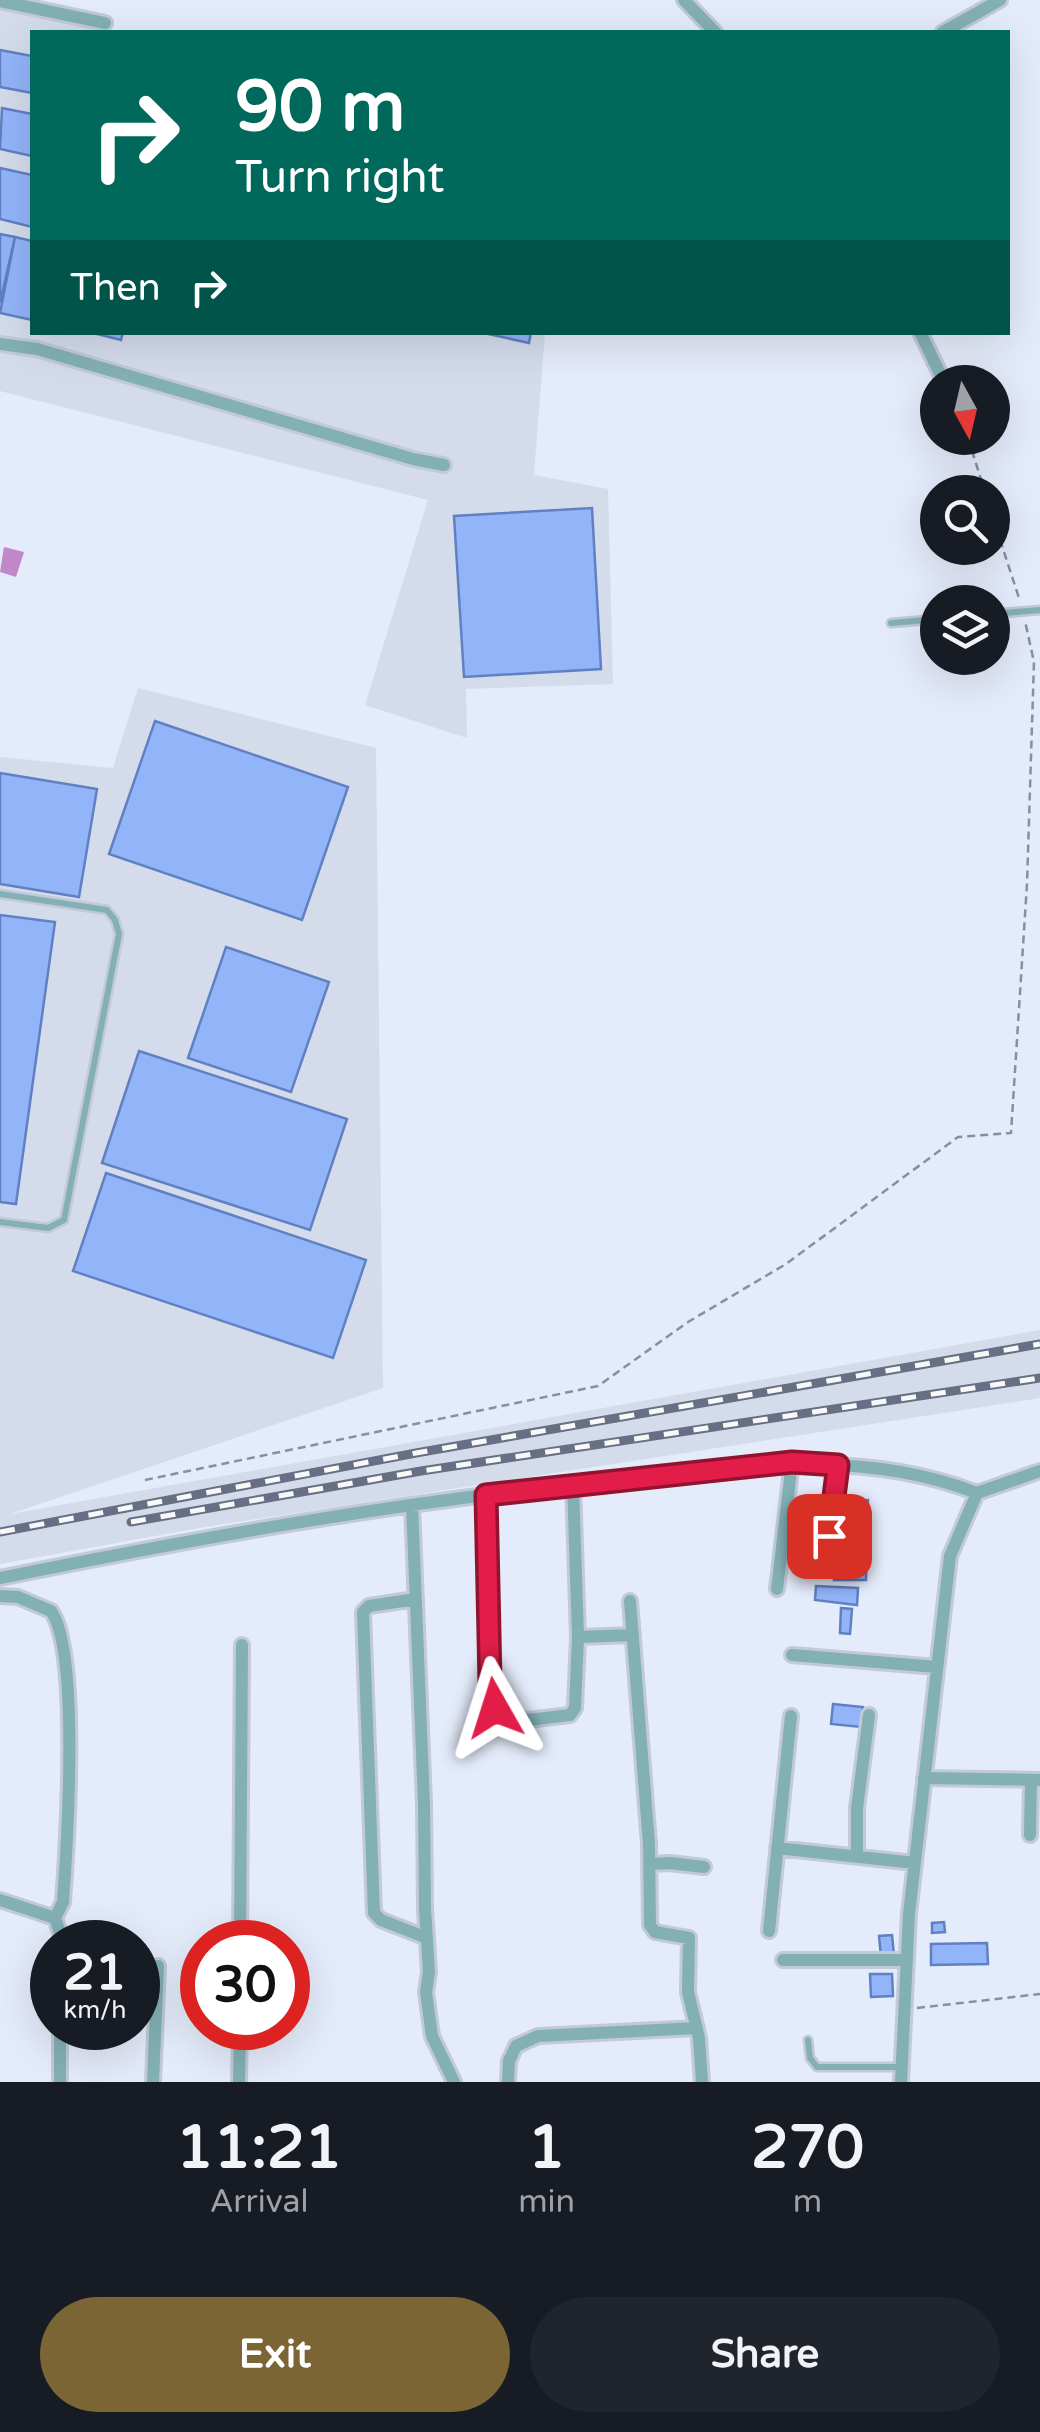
<!DOCTYPE html>
<style>
:root{--surface:#171b24;--page:#20242c;--text:#f1f3f6;--muted:#9ea1a6;--accent:#7c6535}
body{margin:0;font-family:"Varela Round",sans-serif;background:var(--page);color:var(--text);height:100vh;display:flex;flex-direction:column;font-size:38px;white-space:nowrap}
*{box-sizing:border-box;margin:0}
p{font-size:32px;color:var(--muted)}
.icon{flex:none;width:55px;height:55px;fill:none;stroke:currentColor;stroke-width:2;stroke-linecap:round;stroke-linejoin:round}
.map{position:relative;height:2082px;overflow:hidden}
.side{display:flex;flex-direction:column;background:var(--surface);flex:1}
.side>*{flex:none}
.top-card{position:absolute;left:30px;top:30px;width:980px;height:305px;border-radius:0px;box-shadow:0 10px 40px #0002;background:#00695c;color:#fff;overflow:hidden}
.needle{width:65px;rotate:172deg}
.fabs{position:absolute;left:920px;top:365px;display:grid;gap:20px}
.fabs a{display:grid;place-items:center;width:90px;height:90px;border-radius:50%;background:var(--surface);box-shadow:0 10px 40px #0002;font-size:50px}
.speed{position:absolute;left:30px;top:1920px;display:flex;gap:20px;font-size:50px;font-weight:700;text-align:center}
.speed>*{display:grid;place-content:center;width:130px;height:130px;border-radius:50%;background:var(--surface);box-shadow:0 10px 40px #0002;line-height:1}
.speed small{font-size:25px;font-weight:400}
.speed .limit{border:15px solid #d22;background:#fff;color:#111}
.pin{position:absolute;display:grid;place-items:center;width:85px;height:85px;color:#fff;margin:-42px;border-radius:20px;box-shadow:0 5px 15px #0006}
.me{position:absolute;width:110px;margin:-55px;rotate:354deg;stroke-linejoin:round;filter:drop-shadow(0 0 8px #0008)}
.turn{display:flex;align-items:center;gap:35px;height:210px;padding:0 40px;font-size:45px}
.turn .icon{width:130px;height:130px;stroke-width:2.5}
.turn b{display:block;font-size:70px;line-height:85px}
.then{display:flex;align-items:center;height:95px;padding:0 40px;background:#0003;gap:20px;font-size:38px}
.eta{display:flex;justify-content:space-evenly;align-items:center;height:170px;text-align:center}
.eta b{font-size:60px;font-weight:700;line-height:70px}
.button{display:flex;gap:20px;margin-top:auto;padding:20px 40px}
.button a{flex:1;height:115px;border-radius:60px;background:var(--accent);color:#fff;font-size:40px;font-weight:700;line-height:115px;text-align:center}
.button a+a{background:var(--page);color:var(--text)}
.map>svg:first-child{display:block}
.built{fill:#d4dcec}
.water{fill:#c287c7}
.building{fill:#92b4f9;stroke:#6180c2;stroke-width:2.5}
.lines{fill:none;stroke-linecap:round;stroke-linejoin:round}
.service-casing{stroke:#c1c9da;stroke-width:11}
.minor-casing{stroke:#c1c9da;stroke-width:18}
.path{stroke:#868fa3;stroke-width:2.5;stroke-dasharray:8 5;stroke-linecap:butt}
.service{stroke:#83b0b5;stroke-width:6}
.minor{stroke:#83b0b5;stroke-width:12}
.rail-casing{stroke:#666f84;stroke-width:9}
.rail{stroke:#f8f8f8;stroke-width:5;stroke-dasharray:15;stroke-linecap:butt}
.route-casing{stroke:#92132f;stroke-width:25}
.route{stroke:#e11d48;stroke-width:18}
</style>
<div class="map">
<svg width="1040" height="2082" viewBox="0 0 1040 2082">
<rect width="100%" height="100%" fill="#e4ebfa"/>
<path class="built" d="M0 0 91 26 92 32H32V332L545 333 534 475 608 489 613 684 466 689 467 738 365 705 428 500 0 391Z
M138 688 376 748 383 1388 10 1514 1040 1330V1398L205 1527 0 1564V757L113 768Z"/>
<path class="water" d="M4 547 24 552 16 577 0 572Z"/>
<path class="building" d="M0 50 32 56V93L0 87Z
M2 108 32 114V156L0 149Z
M0 168 32 175V227L0 219Z
M0 234 15 237 0 303Z
M15 237 32 241V320L0 313Z
M89 332H123L121 340Z
M479 332H531L529 343Z
M592 508 601 669 464 677 454 516Z
M155 721 348 787 302 920 109 854Z
M0 773 97 789 79 897 0 884Z
M0 915 55 922 16 1204 0 1202Z
M226 947 329 982 291 1092 188 1058Z
M139 1051 347 1119 310 1230 102 1163Z
M106 1173 366 1260 333 1358 73 1271Z
M836 1500H868L866 1580H834Z
M816 1586 858 1588 857 1605 815 1600Z
M841 1608 852 1609 850 1634 840 1633Z
M833 1704 863 1707 861 1727 831 1724Z
M944 1922 945 1932 932 1933V1923Z
M892 1935 894 1955 881 1957 879 1936Z
M987 1943 988 1964 931 1965V1944Z
M870 1974H892L893 1996 871 1997Z"/>
<g class="lines">
<defs>
<path id="service" d="M992 614 1040 610
M891 623 938 619
M0 894 107 910 115 920 119 934 64 1220 48 1228 0 1222
M829 1536 837 1468
M808 2040 810 2058 817 2067H901"/>
<path id="minor" d="M684 0 715 32
M0 1 105 23
M943 32 1000 0
M920 332 944 382
M0 344 37 349 413 459 444 465
M486 1495 493 1700 502 1717 528 1720 570 1715 575 1708 578 1637 573 1484
M412 1505 424 1803 425 1909 429 1972 426 1992 432 2036 454 2082
M0 1578C202 1537 404 1501 609 1481 732 1468 858 1446 977 1493L1040 1471
M777 1589 792 1462
M0 1596 18 1597 51 1611C80 1651 67 1847 63 1902L55 1918
M416 1599 369 1606 363 1612 374 1913 381 1920 427 1938
M630 1601 649 1844 650 1925 655 1932 689 1938 688 1992 699 2038 702 2082
M578 1637 633 1635
M792 1655 937 1667
M924 1778 1040 1780
M1030 1835 1031 1780
M777 1848 915 1863
M857 1857V1808L869 1715
M649 1864 670 1863 704 1867
M0 1900 55 1918 63 1942
M769 1931 791 1716
M240 1942 242 1645
M783 1960H907
M60 2028V2082
M153 2082 158 1966
M239 2082 240 2028
M508 2082 509 2061 516 2046 538 2036 697 2028
M901 2082 909 1914 950 1556 977 1493"/>
</defs>
<use href="#service" class="service-casing"/>
<use href="#minor" class="minor-casing"/>
<path class="path" d="M968 438 985 492
M992 515 1019 598
M145 1480 598 1386 688 1322 786 1264 958 1137 1011 1133 1027 884 1034 662 1025 621
M917 2008 1040 1994"/>
<use href="#service" class="service"/>
<use href="#minor" class="minor"/>
<defs>
<path id="rail" d="M131 1522 421 1471 1040 1378
M0 1532 416 1453 1040 1344"/>
</defs>
<use href="#rail" class="rail-casing"/>
<use href="#rail" class="rail"/>
</g>
<g class="lines">
<defs>
<path id="route" d="M495 1708 490 1682 486 1495 792 1462 838 1465 829 1536"/>
</defs>
<use href="#route" class="route-casing"/>
<use href="#route" class="route"/>
</g>
</svg>
<div class="fabs">
<a><svg class="needle" viewBox="-14 -14 28 28"><path d="M0-13l5 13h-10z" fill="#e53935"/><path d="M0 13l5-13h-10z" fill="#9ea1a6"/></svg></a>
<a><svg class="icon" aria-label="search" viewBox="0 0 24 24"><circle cx="10" cy="10" r="6"/><path d="M15 15l6 6"/></svg></a>
<a><svg class="icon" aria-label="layers" viewBox="0 0 24 24"><path d="M12 4l9 5-9 5-9-5zM3 14l9 5 9-5"/></svg></a>
</div>
<div class="speed"><div>21<small>km/h</small></div><div class="limit">30</div></div>
<div class="pin" style="left:829px;top:1536px;background:#d93025"><svg class="icon" aria-label="arrive" viewBox="0 0 24 24"><path d="M6 21V4h12l-3 4 3 4H6"/></svg></div>
<svg class="me" style="left:495px;top:1708px" viewBox="-20 -20 40 40"><path d="M0-17L14 15 0 8-14 15z" fill="#e11d48" stroke="#fff" stroke-width="4"/></svg>
<div class="top-card">
<div class="turn"><svg class="icon" aria-label="right" viewBox="0 0 24 24"><path d="M7 20v-9h11M14 6l5 5-5 5"/></svg><div><b>90 m</b>Turn right</div></div>
<div class="then">Then<svg class="icon" aria-label="right" viewBox="0 0 24 24"><path d="M7 20v-9h11M14 6l5 5-5 5"/></svg></div>
</div>
</div>
<section class="side">
<div class="eta">
<div><b>11:21</b><p>Arrival</p></div>
<div><b>1</b><p>min</p></div>
<div><b>270</b><p>m</p></div>
</div>
<div class="button"><a>Exit</a><a>Share</a></div>
</section>
